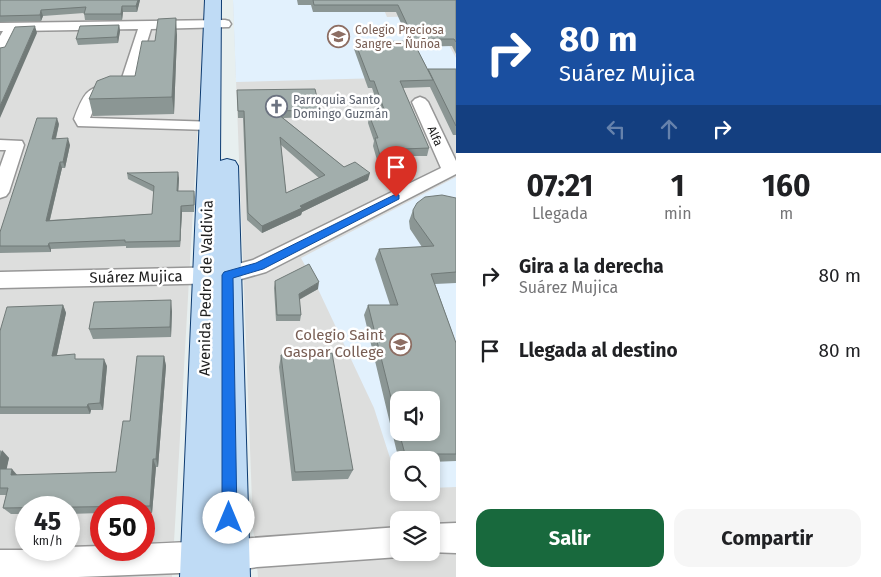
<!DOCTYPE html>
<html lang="es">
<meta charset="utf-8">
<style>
:root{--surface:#fff;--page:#f6f6f6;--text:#202124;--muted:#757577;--accent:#18693d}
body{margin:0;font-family:"Fira Sans",sans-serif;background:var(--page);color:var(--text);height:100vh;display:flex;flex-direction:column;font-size:19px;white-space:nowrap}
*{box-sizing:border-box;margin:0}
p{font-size:16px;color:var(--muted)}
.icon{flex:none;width:28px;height:28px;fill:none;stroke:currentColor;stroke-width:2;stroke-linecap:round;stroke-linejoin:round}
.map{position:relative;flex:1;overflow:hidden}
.sheet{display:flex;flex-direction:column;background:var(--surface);width:425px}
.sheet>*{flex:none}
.hud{background:#1a4fa0;color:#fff;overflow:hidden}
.tools{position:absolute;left:390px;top:391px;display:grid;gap:10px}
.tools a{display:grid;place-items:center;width:50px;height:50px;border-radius:10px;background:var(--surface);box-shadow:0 2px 8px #0003;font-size:25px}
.speed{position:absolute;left:15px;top:496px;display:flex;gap:10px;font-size:25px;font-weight:700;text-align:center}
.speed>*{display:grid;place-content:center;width:65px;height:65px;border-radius:50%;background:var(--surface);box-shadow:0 2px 8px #0003;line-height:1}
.speed small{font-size:12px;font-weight:400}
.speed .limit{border:8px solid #d22;background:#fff;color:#111}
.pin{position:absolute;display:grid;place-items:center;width:42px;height:42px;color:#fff;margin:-51px -21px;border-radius:50% 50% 50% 0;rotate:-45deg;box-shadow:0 0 5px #0007}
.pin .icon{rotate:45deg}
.me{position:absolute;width:55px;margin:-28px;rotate:0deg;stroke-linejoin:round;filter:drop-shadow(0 0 4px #0008)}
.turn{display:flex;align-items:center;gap:18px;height:105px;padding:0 20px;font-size:22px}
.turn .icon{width:65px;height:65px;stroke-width:2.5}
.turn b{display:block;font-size:35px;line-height:42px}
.lanes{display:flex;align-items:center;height:48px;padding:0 20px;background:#0003;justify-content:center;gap:25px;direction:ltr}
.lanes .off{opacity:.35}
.eta{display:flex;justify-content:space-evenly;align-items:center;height:85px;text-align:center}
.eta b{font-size:30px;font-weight:700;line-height:35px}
.primary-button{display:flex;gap:10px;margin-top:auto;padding:10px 20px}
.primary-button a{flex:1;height:58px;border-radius:15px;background:var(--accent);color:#fff;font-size:20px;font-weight:700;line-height:58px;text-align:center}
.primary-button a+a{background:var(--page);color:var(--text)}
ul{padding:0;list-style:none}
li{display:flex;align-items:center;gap:15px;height:75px;padding:0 20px}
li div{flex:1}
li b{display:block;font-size:19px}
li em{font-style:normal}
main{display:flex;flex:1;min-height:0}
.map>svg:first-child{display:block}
.residential{fill:#dddedd;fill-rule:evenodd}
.education{fill:#e2f1fd;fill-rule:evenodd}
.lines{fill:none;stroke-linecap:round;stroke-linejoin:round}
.street-casing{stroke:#979797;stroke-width:3}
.secondary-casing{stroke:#0d3b70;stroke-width:2}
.street{fill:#fff;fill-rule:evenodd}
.secondary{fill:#bfdbf5;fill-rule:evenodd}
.wall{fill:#8b9694;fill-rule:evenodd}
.shaded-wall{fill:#717a78}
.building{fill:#a2aeac;stroke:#717a78;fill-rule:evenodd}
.route{fill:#1a73e8;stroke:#114b97}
.labels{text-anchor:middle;stroke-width:5;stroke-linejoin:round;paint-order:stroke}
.far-education-label{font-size:12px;fill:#785e54;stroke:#fff;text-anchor:start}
.far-worship-label{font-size:12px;fill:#5b616d;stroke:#fff;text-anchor:start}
.far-street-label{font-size:12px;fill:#202020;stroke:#fff}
.street-label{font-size:15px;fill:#202020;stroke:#fff}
.education-label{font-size:15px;fill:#785e54;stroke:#fff;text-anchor:end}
</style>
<main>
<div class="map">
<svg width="456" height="577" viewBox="0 0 456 577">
<rect width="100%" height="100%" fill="#e7efef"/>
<path class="residential" d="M0 0H205L172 577H0ZM26 508H69V550H26ZM101 508H144V550H101Z
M233 0H456V577H258L253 527ZM399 400H431V432H399ZM399 460H431V492H399ZM399 520H431V552H399Z"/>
<path class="education" d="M233 0H380L387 17 433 16 456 58V76L236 82Z
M456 177V487L431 488V460H399V486L374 408 318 289 301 258ZM399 400H431V432H399Z"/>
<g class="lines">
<defs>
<path id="street" d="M225 20 229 21 231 24 229 27 151 29 135 81 133 84 99 96 90 118 216 122 218 125 216 128 210 130 78 126 74 119C88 82 89 92 122 78L138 29 16 31 5 52 0 53V36L3 31H0V23Z
M420 97 425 99 428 102 456 161V174L266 272 227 283 0 288V272L227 267 253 260 441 168 412 102 415 99Z
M0 140 22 141 24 145 9 192 6 196 0 198V167L6 150H0Z
M456 523V553L428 552H431V524Z
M399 527V552H409L399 557 257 567 230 571 78 577H0V550H69V547L101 546V550H144V544C229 541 314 533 399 527Z"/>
<path id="secondary" d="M205 0H221L220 161 227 159 235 161 238 166 250 577H180Z"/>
</defs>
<use href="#street" class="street-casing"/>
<use href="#secondary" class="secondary-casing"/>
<use href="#street" class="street"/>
<use href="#secondary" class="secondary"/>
</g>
<path class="wall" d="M0 0H140L137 12H123L122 20H85L84 13 43 16 41 21 0 22Z
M297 0H456V54L452 46 416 47 428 70 456 69V135H453L430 87 403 88 429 148 427 156H406L408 163 405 170 388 171 381 174 373 146 374 141 368 123 369 115H381L372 88H368L354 49 355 42 409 41 396 12H313L311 5H298Z
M119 25 120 31 118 43 78 45 76 39Z
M177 35 174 114 93 116 89 99 135 76 155 41Z
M237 90 320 110 319 117 283 118 344 167 368 180 302 212 301 215 262 233 247 220 243 118H238ZM281 145 319 178 286 193Z
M59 124 56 139 70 145 65 168H62L50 220 152 214 154 192 128 179 127 173 179 178 178 191H194L195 197 194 212H182L180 247 126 248V246L51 249V252L0 253V232Z
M456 198V283L435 284 456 343V461L431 462V460H399V461L364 315 368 305H390L375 259 379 249 422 247 410 229 409 221 413 210ZM399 400 431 432H399Z
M275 281 318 289 299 300 301 315 300 321H276L274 288Z
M63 305 66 313 57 355 107 366 103 410H91L90 414H0V331Z
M172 311 171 337 93 339 89 329Z
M281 355 353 470 348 479 292 481 279 367Z
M164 356 166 366 158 467H156L152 513H144V508H101V513L69 514V508H26V514H11L3 508 6 495H0V450L9 458 6 469 17 475 116 472 130 421Z"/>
<path class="shaded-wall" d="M138 0H140L137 12 136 6Z
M122 6 123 12 122 20 121 14Z
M41 10 43 16 41 21 40 15Z
M176 18 177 35 174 114 172 97Z
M119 25 120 31 118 43 117 37Z
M35 26 37 33 0 118V106Z
M57 118 59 124 54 145 52 139Z
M68 138 70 145 65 168 63 162Z
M60 162 62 168 48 227 46 221Z
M390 163 388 171 381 174 383 166Z
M178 172 179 178 178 198 177 191Z
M370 173 368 180 302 212 301 215 262 233V226L300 206Z
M181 206 182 212 180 247V241Z
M49 243 51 249V252L48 246Z
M319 282 318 289 298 300 299 294Z
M171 300 172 311 171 337 170 327Z
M63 305 66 313 55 363 52 356Z
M164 356 166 366 158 467 156 459Z
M104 359 107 366 103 410 100 403Z
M88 404 91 410 90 414 87 407Z
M2 450 9 458 5 477 0 473V457Z
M153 459 156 467 152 513 150 506Z
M12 469 19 477 11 475Z"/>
<path class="building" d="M0 0H138L136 6H122L121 14H84L86 7 41 10 40 15 0 16Z
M313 0H456V42L454 39H414L398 5H314Z
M176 18 172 97 89 99 97 81 110 76H135L142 41H155L158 19Z
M119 25 117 37 76 39 80 26Z
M35 26 0 106V48L5 47 15 27Z
M413 41 433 80 400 81 429 148 403 149 408 163H390L383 166 375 138H378L369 115H386L374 81H370L355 42Z
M428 69H456V126Z
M315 89 320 110 274 111 344 167 355 162 370 173 300 206 302 208 262 226 248 213 244 111H238L237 90ZM280 137 325 175 286 193Z
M37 118H57L52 139 68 138 63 162H60L46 221 152 214 154 186 127 173 178 172 177 191H194V205L181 206 180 241 125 242V240L49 243 48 246H0V232Z
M442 195 456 198V272L431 274 456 343V454H405L399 432H431V400H399V430L368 305H398L379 249 434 246 414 218 413 210 417 203 425 197Z
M309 264 319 282 299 294 301 315H277L275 281Z
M171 300 170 327 89 329 94 302Z
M63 305 52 356 75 354V359H104L100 403 88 404 87 407H0V331L7 307Z
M332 353 353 470 295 472 281 355Z
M137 356H164L156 459H153L150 506 3 508 8 488H0V469H12L11 475 116 472 123 421H130Z"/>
<path class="route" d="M396 194 399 195V199L263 269 233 278 237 518 235 523 229 525 224 523 222 518V275L224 272 256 263Z"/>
<defs>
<symbol id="school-ring" viewBox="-11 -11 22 22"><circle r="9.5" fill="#fff" stroke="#8d6e63" stroke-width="1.5"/><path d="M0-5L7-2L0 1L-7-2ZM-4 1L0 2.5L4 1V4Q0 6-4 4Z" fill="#8d6e63"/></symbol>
<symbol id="church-ring" viewBox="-11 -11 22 22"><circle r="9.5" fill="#fff" stroke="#6b7280" stroke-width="1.5"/><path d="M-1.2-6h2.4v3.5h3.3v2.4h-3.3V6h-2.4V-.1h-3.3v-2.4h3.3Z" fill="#6b7280"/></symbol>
</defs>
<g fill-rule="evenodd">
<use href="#school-ring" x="326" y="24" width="25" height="25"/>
<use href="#church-ring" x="264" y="94" width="25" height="25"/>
<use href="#school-ring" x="388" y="332" width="25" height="25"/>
</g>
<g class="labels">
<g class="far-education-label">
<text x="355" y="34">Colegio Preciosa<tspan x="355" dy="14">Sangre – Ñuñoa</tspan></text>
</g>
<g class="far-worship-label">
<text x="293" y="104">Parroquia Santo<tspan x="293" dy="14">Domingo Guzmán</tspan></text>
</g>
<g class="far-street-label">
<text transform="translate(435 136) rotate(66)" y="4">Alfa</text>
</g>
<g class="street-label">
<text transform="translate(136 277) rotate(-1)" y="5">Suárez Mujica</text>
<text transform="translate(206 288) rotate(-89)" y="5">Avenida Pedro de Valdivia</text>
</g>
<g class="education-label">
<text x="384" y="340">Colegio Saint<tspan x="384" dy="17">Gaspar College</tspan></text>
</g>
</g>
</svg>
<div class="tools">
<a><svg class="icon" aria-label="sound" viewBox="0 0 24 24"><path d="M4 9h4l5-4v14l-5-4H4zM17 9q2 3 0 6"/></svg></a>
<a><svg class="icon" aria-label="search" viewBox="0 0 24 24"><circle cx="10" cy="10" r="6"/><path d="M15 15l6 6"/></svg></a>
<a><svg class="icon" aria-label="layers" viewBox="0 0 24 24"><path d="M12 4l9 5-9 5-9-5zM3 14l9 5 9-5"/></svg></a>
</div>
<div class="speed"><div>45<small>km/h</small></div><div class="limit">50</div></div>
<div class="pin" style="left:396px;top:197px;background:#d93025"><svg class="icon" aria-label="arrive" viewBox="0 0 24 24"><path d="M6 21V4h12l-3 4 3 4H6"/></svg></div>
<svg class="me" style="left:229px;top:518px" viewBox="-20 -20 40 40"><circle r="19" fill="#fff"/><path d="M0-13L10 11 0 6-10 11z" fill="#1a73e8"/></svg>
</div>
<section class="sheet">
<div class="hud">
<div class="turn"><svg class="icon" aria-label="right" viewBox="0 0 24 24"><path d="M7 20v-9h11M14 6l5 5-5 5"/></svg><div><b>80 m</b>Suárez Mujica</div></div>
<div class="lanes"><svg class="icon off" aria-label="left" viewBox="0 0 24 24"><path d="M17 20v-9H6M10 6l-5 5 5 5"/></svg><svg class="icon off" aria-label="ahead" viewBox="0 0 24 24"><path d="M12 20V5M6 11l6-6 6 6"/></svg><svg class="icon" aria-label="right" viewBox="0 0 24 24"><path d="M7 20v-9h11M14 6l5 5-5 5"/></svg></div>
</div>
<div class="eta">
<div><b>07:21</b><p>Llegada</p></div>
<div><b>1</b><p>min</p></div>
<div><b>160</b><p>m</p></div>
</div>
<ul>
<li><svg class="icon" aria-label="right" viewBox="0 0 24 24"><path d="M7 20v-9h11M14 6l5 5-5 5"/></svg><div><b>Gira a la derecha</b><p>Suárez Mujica</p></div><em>80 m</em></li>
<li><svg class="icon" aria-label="arrive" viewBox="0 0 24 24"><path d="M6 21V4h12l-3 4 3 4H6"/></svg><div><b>Llegada al destino</b></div><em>80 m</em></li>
</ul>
<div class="primary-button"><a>Salir</a><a>Compartir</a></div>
</section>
</main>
